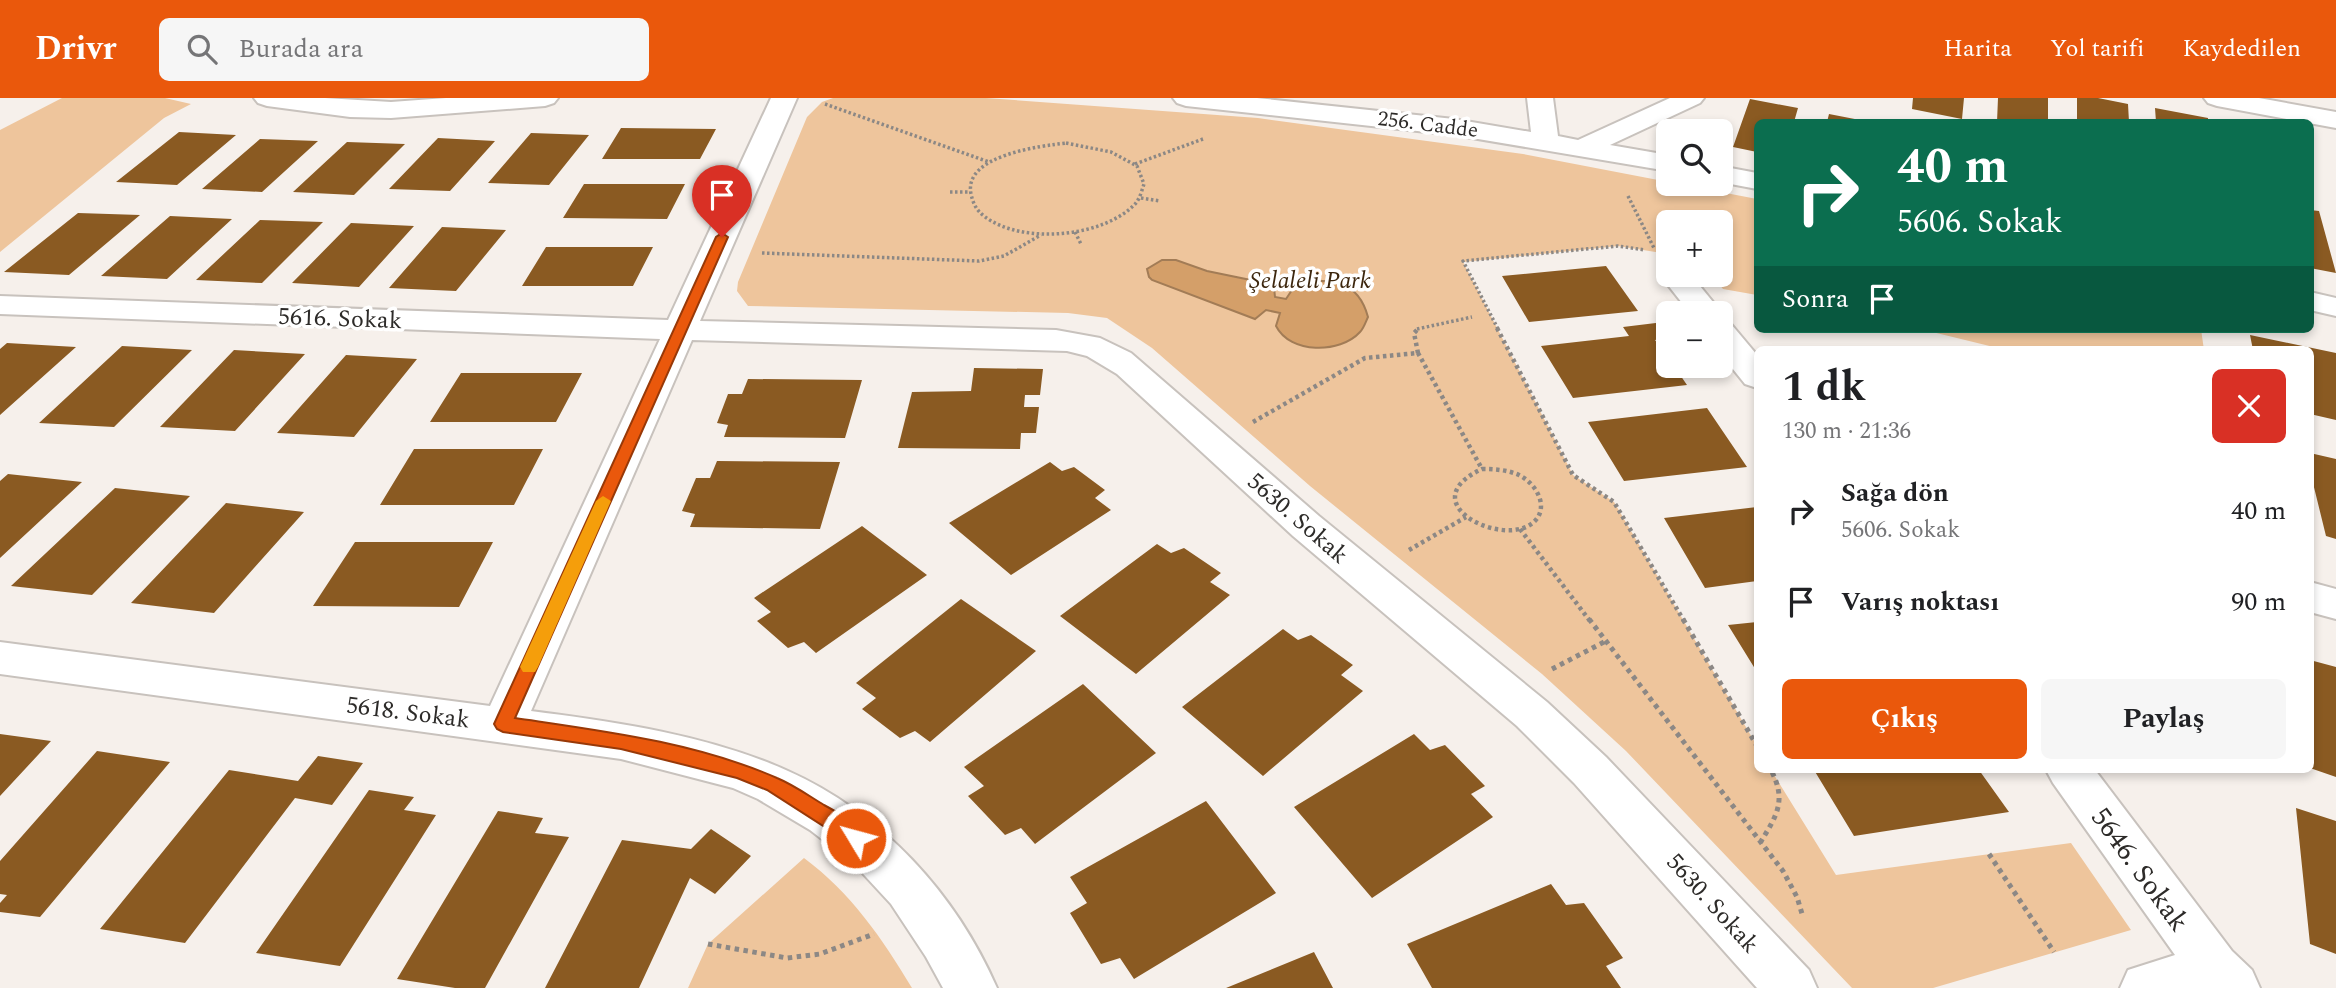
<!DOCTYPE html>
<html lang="tr">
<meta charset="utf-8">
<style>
:root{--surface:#fff;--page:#f6f6f6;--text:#202124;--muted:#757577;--accent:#ea580c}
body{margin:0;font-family:Spectral,serif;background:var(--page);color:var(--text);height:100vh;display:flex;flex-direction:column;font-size:26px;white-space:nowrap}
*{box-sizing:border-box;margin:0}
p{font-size:23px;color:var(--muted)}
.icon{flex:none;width:38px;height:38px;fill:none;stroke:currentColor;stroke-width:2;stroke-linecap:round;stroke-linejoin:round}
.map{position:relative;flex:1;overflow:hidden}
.sheet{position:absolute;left:1754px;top:248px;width:560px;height:427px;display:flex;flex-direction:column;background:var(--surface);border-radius:10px;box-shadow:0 4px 10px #0003}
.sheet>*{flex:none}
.guide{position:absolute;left:1754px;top:21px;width:560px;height:214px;border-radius:10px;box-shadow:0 4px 10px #0003;background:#0b6e4f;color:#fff;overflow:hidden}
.tools{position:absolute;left:1656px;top:21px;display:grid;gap:14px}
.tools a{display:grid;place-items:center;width:77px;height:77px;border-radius:10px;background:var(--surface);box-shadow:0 4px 10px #0003;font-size:35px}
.pin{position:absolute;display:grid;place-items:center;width:60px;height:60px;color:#fff;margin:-72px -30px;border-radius:50% 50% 50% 0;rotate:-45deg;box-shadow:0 0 7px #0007}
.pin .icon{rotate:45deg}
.me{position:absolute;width:77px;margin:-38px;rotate:307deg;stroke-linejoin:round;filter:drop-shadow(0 0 5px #0008)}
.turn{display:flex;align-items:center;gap:24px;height:147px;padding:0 28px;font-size:32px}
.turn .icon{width:91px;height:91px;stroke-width:2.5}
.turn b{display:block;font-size:49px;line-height:60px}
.then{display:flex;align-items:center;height:66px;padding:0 28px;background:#0003;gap:14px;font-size:26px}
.round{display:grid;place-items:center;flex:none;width:74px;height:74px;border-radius:10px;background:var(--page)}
.summary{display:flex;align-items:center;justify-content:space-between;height:119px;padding:0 28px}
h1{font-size:42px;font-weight:700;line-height:52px}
.primary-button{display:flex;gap:14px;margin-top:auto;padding:14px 28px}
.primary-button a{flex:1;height:80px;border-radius:10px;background:var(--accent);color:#fff;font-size:28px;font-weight:700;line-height:80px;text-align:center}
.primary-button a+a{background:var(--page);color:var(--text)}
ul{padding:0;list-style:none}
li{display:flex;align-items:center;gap:21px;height:91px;padding:0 28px}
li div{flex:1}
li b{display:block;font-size:26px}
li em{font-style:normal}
header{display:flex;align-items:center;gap:42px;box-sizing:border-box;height:98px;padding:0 35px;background:var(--accent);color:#fff}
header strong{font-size:33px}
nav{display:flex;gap:38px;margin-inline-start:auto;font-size:24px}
.search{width:490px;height:63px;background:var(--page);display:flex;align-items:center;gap:18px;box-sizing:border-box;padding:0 24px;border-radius:10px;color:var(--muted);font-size:26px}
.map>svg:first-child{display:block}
.green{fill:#eec59c}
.water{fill:#d49f69;stroke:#a27c56;stroke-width:2}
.building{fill:#8a5a22}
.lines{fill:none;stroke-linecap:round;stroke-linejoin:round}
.minor-casing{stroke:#c8c2bd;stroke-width:4}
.path-far2{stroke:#8c8885;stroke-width:3.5;stroke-dasharray:2.5 2.5;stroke-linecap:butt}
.path-far1{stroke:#8c8885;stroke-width:4.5;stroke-dasharray:3.5 3.5;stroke-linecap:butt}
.path{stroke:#8c8885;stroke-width:5;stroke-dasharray:4.5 4.5;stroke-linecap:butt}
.minor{fill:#fff;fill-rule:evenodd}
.route{fill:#ea580c;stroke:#983908;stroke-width:2}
.slow{fill:#f59e0b}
.labels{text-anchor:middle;stroke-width:7;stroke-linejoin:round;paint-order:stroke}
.far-street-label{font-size:21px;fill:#2d2b29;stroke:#fff}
.park-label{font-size:24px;font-style:italic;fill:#3d270e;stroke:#fff}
.street-label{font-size:24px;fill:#2d2b29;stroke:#fff}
.near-street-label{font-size:28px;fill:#2d2b29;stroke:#fff}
</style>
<header>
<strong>Drivr</strong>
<div class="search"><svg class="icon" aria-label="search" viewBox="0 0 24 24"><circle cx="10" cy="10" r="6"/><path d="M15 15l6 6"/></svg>Burada ara</div>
<nav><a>Harita</a><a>Yol tarifi</a><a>Kaydedilen</a></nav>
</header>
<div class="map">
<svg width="2336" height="890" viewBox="0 0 2336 890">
<rect width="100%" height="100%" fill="#f6f0eb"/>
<path class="green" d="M62 0H165L191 6 164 20 0 154V32Z
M833 0H986L1258 20 1523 56 1757 101V197L1723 191 1712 177H1720V124H1668V156L1618 148 1463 164 1573 377 1614 404 1757 648V672H1771L1836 777 2071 745 2131 832 1933 890H1852L1626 653 1542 576 1310 388 1152 250 1107 220 1068 215 748 208 737 193 738 184 807 19 822 4Z
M1920 231H2201L2204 252H2006Z
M804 760C851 795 882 840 912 890H688L708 846Z"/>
<path class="water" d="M1162 162H1176L1207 173 1270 186 1274 189 1275 199 1286 201 1296 186C1331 179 1358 182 1368 219 1366 223 1364 230 1360 234 1340 256 1290 256 1276 228L1280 215 1266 212 1255 221 1152 182 1149 179 1147 171Z"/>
<path class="building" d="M1913 0H1964L1962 21 1912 11Z
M1998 0H2048V24H1997Z
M2077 0H2098L2128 6 2129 24H2077Z
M1750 1 1798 10 1794 24H1757V54L1733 49Z
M2155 10 2208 20V24H2156Z
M1829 16 1865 23 1864 24H1827Z
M621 30 716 31 700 61H602Z
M179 34 236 37 177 87 116 84Z
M531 35 589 37 549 87 488 85Z
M438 40 495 43 450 93 389 91Z
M260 41 318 43 262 94 202 91Z
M347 44 405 46 354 97 293 94Z
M584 86H685L667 121 563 120Z
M2310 112 2319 113 2336 175 2310 170Z
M78 115 140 117 69 177 4 174Z
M170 118 232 121 167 181 101 178Z
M260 122 323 124 262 185 196 182Z
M351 125 414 128 359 189 292 185Z
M442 129 506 132 456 193 389 190Z
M546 149H653L633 188H522Z
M1606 168 1638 213 1529 224 1502 178Z
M1664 224 1668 230V240L1655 242 1668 259V268H1674L1687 287 1573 300 1541 248 1629 238 1623 229Z
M2250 237 2336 255V322L2310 316V252H2253Z
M7 245 76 249 0 317V251Z
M122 248 192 252 114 329 39 325Z
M234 252 305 256 235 333 160 329Z
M346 257 417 261 354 339 277 335Z
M974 270 1043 271 1040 297H1025L1024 309H1039L1036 335H1021L1020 351 898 350 912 294 971 293Z
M461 275H582L556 324H430Z
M748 281 862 282 845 340 724 339 728 327 717 325 728 296H742Z
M1707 310 1747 369 1624 383 1588 324Z
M414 351H543L514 407H380Z
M2310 355 2336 361V441L2326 438 2310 373Z
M717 363 840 364 820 431 690 429 695 416 682 413 696 380H710Z
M1050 364 1062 373 1074 369 1105 392 1095 400 1111 412 1011 477 949 425Z
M8 376 82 384 0 460V383Z
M115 390 190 398 92 497 11 488Z
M226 405 304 414 214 515 131 505Z
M1757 409V483L1705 490 1664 420Z
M862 428 927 477 816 555 804 544 788 550 757 523 771 514 754 500Z
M355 444H493L459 509 313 508Z
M1157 446 1171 455 1184 450 1221 475 1210 484 1230 497 1136 576 1060 518Z
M961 501 1036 553 930 644 915 633 900 640 862 611 876 600 856 585Z
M1757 524V574L1728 527Z
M1283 531 1298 542 1311 537 1353 567 1341 577 1363 593 1263 678 1182 609Z
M2310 562 2336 569V679L2310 670Z
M1083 586 1156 655 1035 746 1021 730 1005 737 968 698 984 688 964 669Z
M0 636 51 643 0 698Z
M1414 636 1430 652 1445 647 1485 688 1471 696 1493 719 1372 800 1294 709Z
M97 653 170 664 40 819 0 814V805L7 797 0 796V763Z
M318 658 363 665 332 707 295 700 185 845 100 831 229 672 298 683Z
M1814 672H1979L2009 714 1854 738Z
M369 692 414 699 404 712 436 717 340 868 256 855Z
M1206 703 1276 795 1134 881 1120 860 1101 866 1070 815 1087 805 1070 779Z
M2296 710 2336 723V856L2310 846Z
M498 713 543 720 535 735 569 739 485 890H455L397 881Z
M711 731 751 758 715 796 690 780 639 890H545L622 742 691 751Z
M1551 786 1566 807 1584 805 1623 860 1606 868 1621 890H1432L1407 846Z
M1314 854 1333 890H1226Z"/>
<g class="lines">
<defs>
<path id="minor" d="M254 0H325L391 4 446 0H558L554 5 545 8 391 20 350 19 267 8 258 5Z
M771 0H797L700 223 1056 232 1100 240 1131 255 1319 418 1547 604 1606 659 1809 872 1817 890H1757L1574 685 1517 628 1293 438 1117 276 1087 258 1067 253 692 242 531 613C617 624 708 637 788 673 882 715 956 796 997 890H943L926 859 891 806 854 766 810 732 758 701 733 690 621 661 0 576V544L490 608 660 241 0 216V198L668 222Z
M1173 0H1257L1454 21 1531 34 1527 0H1553L1558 38 1578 42 1670 0H1704L1700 5 1610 47 1668 57V73L1454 37 1186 8 1177 5Z
M2204 0H2259L2336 14V30L2217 8 2208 5Z
M1720 68 1757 75V91L1720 84Z
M1664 170H1668V177H1691L1722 215 1720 217V215H1690L1660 177Z
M2310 194 2336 200V218L2310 212Z
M1720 223 1731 226 1757 257V290L1745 286 1720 255Z
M2310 484 2336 491V521L2310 514Z
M2046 672H2095L2232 853 2252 872 2260 890H2120L2128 872 2175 857 2053 685Z"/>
</defs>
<use href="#minor" class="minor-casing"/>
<path class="path-far2" d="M825 6 989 64
M1066 45 1111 54 1137 68 1144 86C1142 92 1140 100 1136 105 1104 140 1021 147 984 118 976 112 973 105 971 96 963 57 1041 48 1066 45Z
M1135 66 1203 41
M950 94H970
M1628 98 1654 150
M1141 100 1160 103
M1075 134 1081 146
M762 155 979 163 1004 158 1041 137
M1417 231 1472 219
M1498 231 1463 163 1618 148 1645 152"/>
<path class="path-far1" d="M1497 230 1573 377 1614 404 1684 523
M1418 255 1414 235 1419 230
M1253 324 1365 260 1418 255 1482 371
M1482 371C1495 371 1508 372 1519 377 1539 387 1552 415 1528 428 1494 446 1413 403 1482 371Z
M1520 431 1590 523
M1409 452 1466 419"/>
<path class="path" d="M1589 521 1783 773 1797 799 1803 819
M1683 521 1757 648
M1552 571 1606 543
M1760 745C1777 717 1787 703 1771 672
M1989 756 2054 854
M708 846 787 860 820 856 874 836"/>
<use href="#minor" class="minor"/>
</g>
<path class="route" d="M722 135 728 139 515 620C603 633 695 644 777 680 794 687 809 698 824 707 837 714 859 726 865 740L863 746 856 749 767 692 737 680 621 651 503 634 497 631 494 626 716 139Z"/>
<path class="slow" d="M603 398 611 403 538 569 535 574H523L520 569 596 403Z"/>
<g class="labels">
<g class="far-street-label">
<text transform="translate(1428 26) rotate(7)" y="7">256. Cadde</text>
</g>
<g class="park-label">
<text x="1310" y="190">Şelaleli Park</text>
</g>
<g class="street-label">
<text transform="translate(340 220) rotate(2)" y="8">5616. Sokak</text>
<text transform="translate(1298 420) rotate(41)" y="8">5630. Sokak</text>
<text transform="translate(408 614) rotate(7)" y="8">5618. Sokak</text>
<text transform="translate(1713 805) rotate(48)" y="8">5630. Sokak</text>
</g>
<g class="near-street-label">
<text transform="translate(2141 771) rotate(54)" y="10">5646. Sokak</text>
</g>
</g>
</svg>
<div class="tools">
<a><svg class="icon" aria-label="search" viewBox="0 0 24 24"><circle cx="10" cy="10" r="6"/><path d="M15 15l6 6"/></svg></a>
<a>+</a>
<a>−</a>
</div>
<div class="pin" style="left:722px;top:139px;background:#d93025"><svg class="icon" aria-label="arrive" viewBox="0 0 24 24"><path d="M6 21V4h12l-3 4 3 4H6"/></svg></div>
<svg class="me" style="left:856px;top:740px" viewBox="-20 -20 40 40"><circle r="17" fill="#ea580c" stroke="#fff" stroke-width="3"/><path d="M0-11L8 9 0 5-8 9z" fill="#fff"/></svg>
<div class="guide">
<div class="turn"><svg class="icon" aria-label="right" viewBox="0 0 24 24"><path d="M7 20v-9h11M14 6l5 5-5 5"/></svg><div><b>40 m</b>5606. Sokak</div></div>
<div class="then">Sonra<svg class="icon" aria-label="arrive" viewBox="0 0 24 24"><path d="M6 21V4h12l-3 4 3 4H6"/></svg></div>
</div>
<section class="sheet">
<div class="summary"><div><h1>1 dk</h1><p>130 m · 21:36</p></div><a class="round" style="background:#d93025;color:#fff"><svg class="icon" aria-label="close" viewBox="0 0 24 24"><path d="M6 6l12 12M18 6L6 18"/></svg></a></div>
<ul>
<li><svg class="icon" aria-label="right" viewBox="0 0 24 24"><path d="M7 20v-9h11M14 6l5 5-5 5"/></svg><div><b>Sağa dön</b><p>5606. Sokak</p></div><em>40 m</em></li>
<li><svg class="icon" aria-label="arrive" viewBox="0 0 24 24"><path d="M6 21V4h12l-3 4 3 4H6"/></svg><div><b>Varış noktası</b></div><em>90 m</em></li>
</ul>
<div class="primary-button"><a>Çıkış</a><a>Paylaş</a></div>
</section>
</div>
